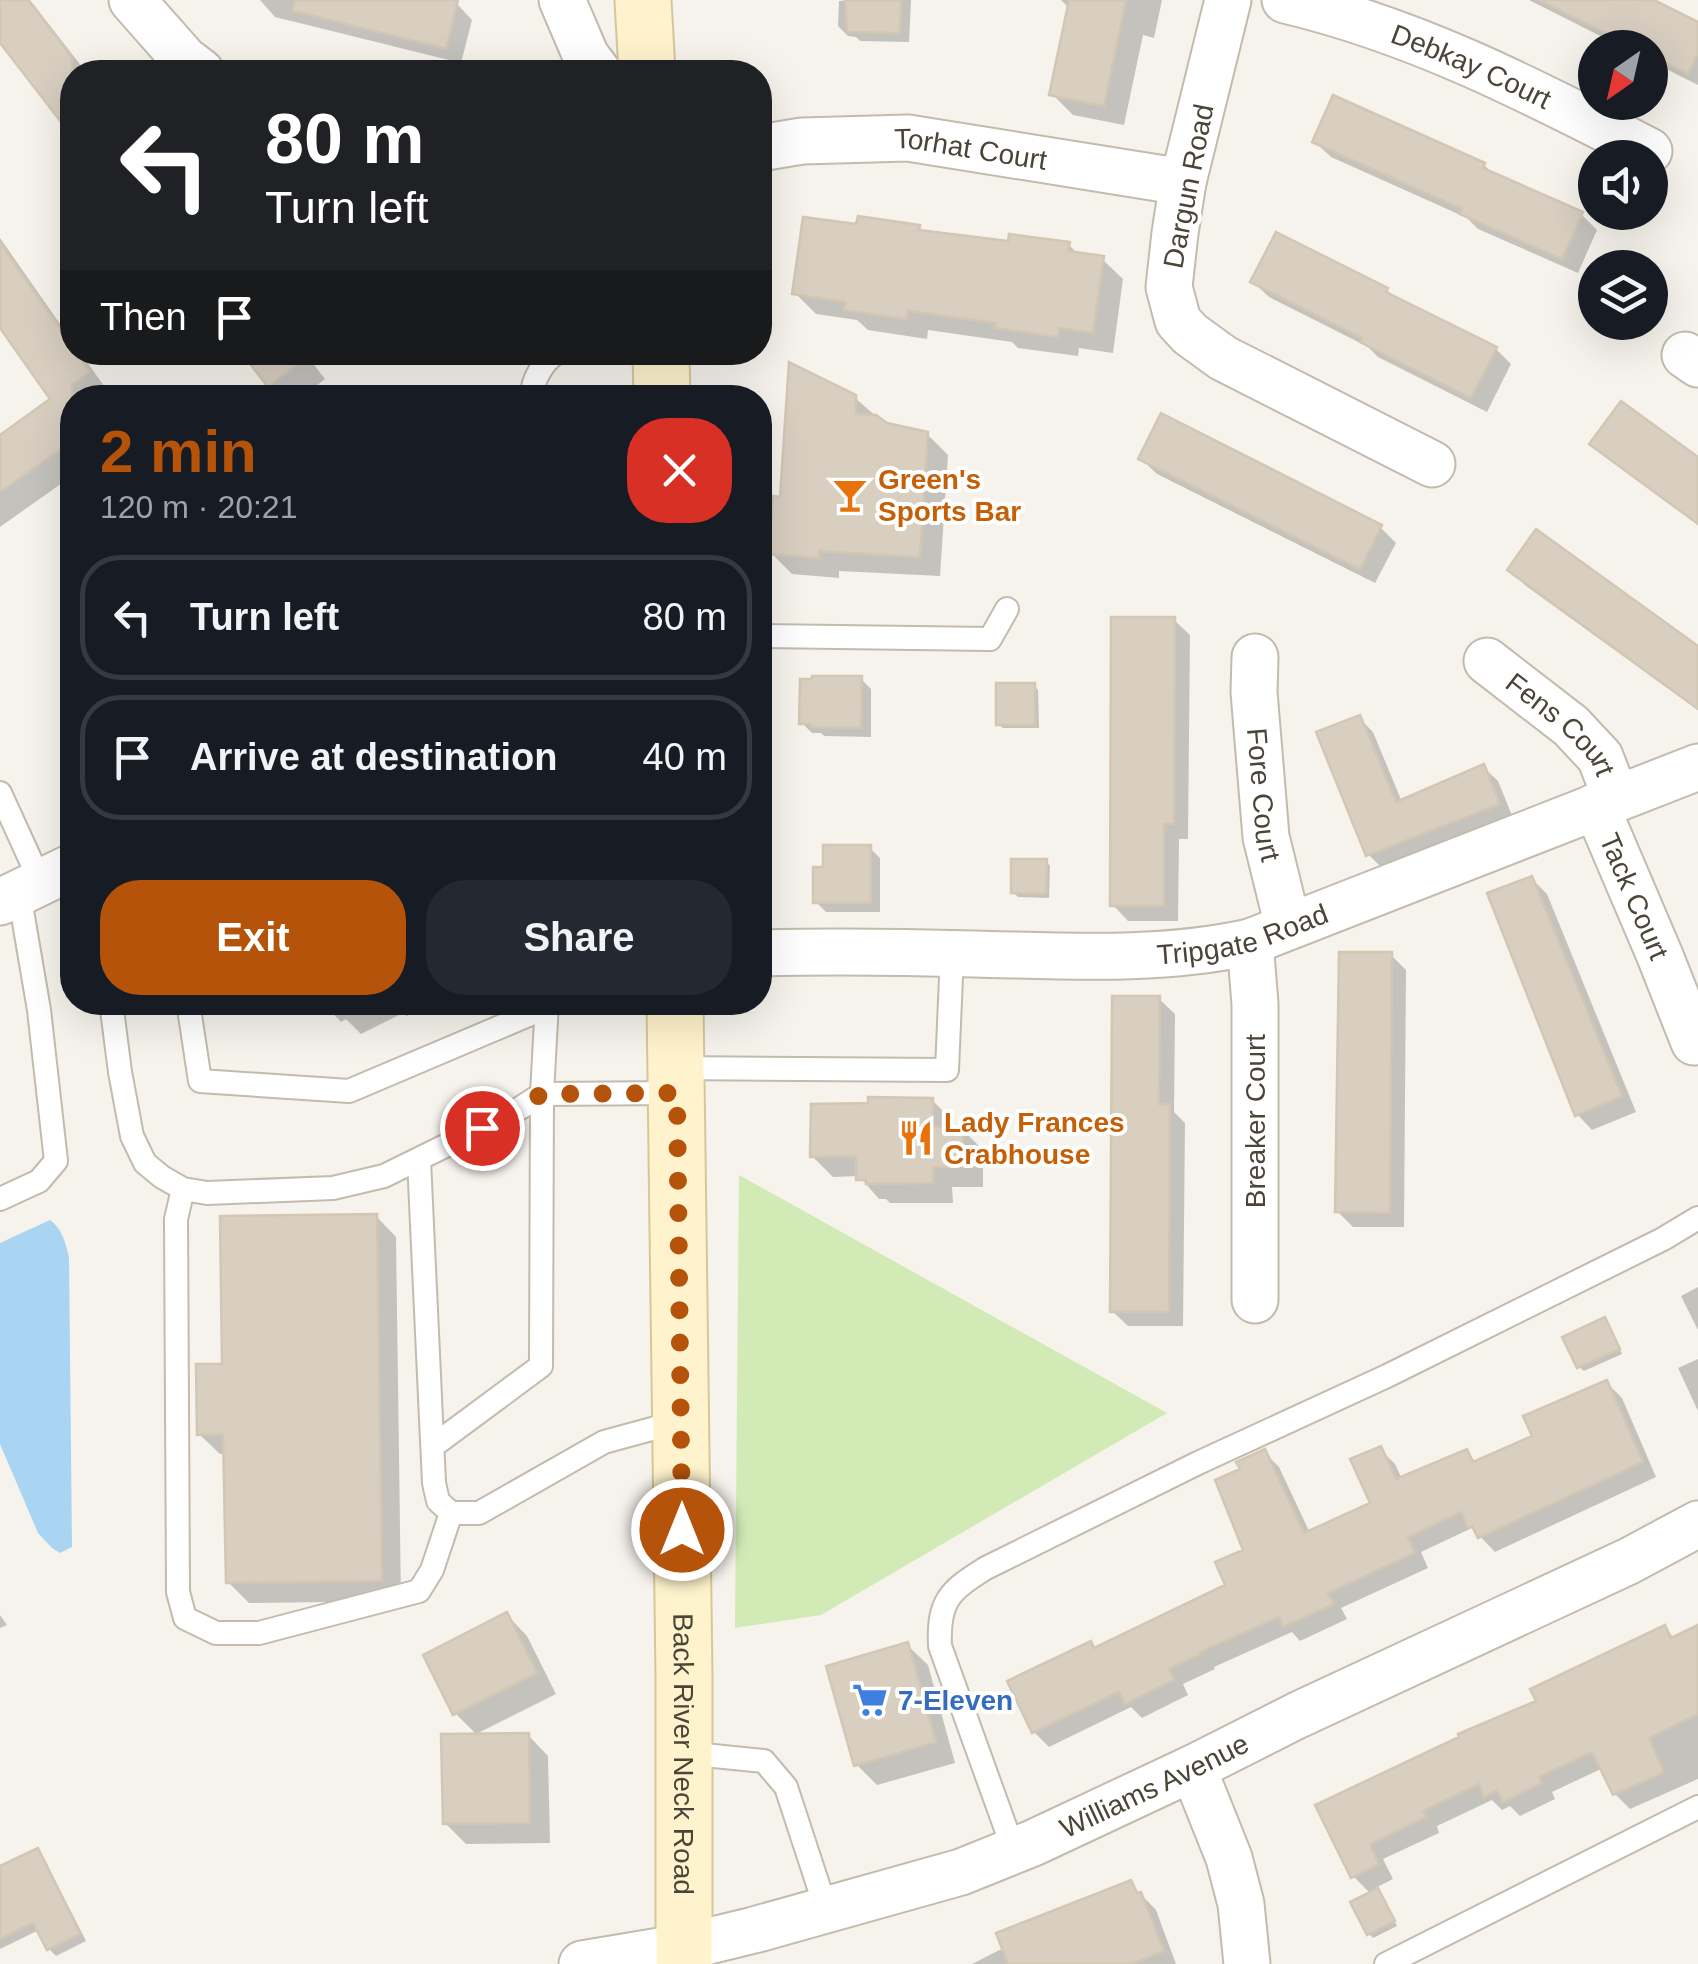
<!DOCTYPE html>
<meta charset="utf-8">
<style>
:root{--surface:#171b24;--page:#242831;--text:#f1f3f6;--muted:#9ea1a6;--line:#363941;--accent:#b45309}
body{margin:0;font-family:Helvetica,sans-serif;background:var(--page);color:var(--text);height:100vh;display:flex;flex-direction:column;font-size:38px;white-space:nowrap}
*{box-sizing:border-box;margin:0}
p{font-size:32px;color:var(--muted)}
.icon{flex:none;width:55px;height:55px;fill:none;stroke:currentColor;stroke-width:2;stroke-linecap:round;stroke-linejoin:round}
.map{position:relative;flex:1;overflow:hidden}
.side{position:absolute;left:60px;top:385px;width:712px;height:630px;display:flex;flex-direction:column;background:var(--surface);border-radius:40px;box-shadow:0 10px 40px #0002}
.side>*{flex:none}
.banner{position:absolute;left:60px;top:60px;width:712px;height:305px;border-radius:40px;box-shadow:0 10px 40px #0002;background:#202124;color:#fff;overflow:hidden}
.needle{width:65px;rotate:214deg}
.fabs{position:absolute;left:1578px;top:30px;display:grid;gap:20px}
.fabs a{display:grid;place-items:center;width:90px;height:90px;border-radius:50%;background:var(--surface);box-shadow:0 10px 40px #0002;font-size:50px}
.pin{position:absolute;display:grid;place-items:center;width:85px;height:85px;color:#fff;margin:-42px;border:5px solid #fff;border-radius:50%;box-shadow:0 2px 10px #0007}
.me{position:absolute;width:110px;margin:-55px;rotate:0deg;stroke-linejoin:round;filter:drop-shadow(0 0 8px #0008)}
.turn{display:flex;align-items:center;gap:35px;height:210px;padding:0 40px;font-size:45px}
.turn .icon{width:130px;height:130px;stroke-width:2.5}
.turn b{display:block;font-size:70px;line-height:85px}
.then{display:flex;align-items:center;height:95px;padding:0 40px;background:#0003;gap:20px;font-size:38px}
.round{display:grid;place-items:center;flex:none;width:105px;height:105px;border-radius:40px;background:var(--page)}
.summary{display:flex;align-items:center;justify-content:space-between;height:170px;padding:0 40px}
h1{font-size:60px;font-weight:800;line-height:75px;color:var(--accent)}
.primary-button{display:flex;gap:20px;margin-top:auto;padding:20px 40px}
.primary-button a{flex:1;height:115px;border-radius:40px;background:var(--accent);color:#fff;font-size:40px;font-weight:800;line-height:115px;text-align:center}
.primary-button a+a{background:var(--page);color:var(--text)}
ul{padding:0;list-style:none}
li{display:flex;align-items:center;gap:30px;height:125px;margin:0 20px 15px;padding:0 20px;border:5px solid var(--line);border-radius:40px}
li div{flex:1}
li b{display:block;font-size:38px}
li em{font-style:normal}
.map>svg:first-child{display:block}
.green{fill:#d2eab5}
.water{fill:#a9d4f2}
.shadow{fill:#0003}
.building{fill:#d8cfc1;stroke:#d3c7b4;stroke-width:2.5}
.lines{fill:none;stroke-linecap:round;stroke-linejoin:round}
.lane-casing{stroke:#c2bbae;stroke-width:26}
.street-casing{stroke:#c2bbae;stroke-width:49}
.secondary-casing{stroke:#d6c79b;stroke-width:59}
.lane{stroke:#fff;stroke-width:22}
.street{stroke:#fff;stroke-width:45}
.secondary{stroke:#fff3cd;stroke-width:55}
.route{stroke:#b45309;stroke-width:18;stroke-dasharray:0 32.4}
.labels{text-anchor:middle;stroke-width:8;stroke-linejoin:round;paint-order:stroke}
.street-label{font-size:28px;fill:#4b4439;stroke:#fff}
.food-label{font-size:28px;font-weight:bold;fill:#c56008;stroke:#fff;text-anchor:start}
.shop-label{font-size:28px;font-weight:bold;fill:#366cbe;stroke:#fff;text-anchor:start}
</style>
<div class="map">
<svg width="1698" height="1964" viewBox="0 0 1698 1964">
<rect width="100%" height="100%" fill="#f6f3ec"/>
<path class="green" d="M739 1175 1167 1413 821 1615 735 1628Z"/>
<path class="water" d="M50 1220C63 1230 65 1242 69 1257L72 1547 60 1553 52 1548 38 1533 0 1444V1243Z"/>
<path class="shadow" d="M0 0H30L86 72H72V132L0 39Z
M260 0H440L457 4 472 20 461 63 275 17Z
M852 0H911L909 42 860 41 856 37 848 36 838 26 839 1Z
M1061 0H1162L1154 38 1143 35 1124 125 1073 115 1052 94 1070 9Z
M1529 0H1648L1698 25V85L1650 61V48H1624Z
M1315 142 1484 165 1495 176 1581 214 1597 230 1578 273 1478 229 1467 218 1331 157Z
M858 227H919L925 233 1010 244 1069 245 1079 255 1102 259 1123 279 1113 353 1079 348 1078 356 1018 348 1012 342 928 330 927 339 868 330 857 320 816 314 795 293Z
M0 238 72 341V352H80L109 393 103 398H72V476L0 527V438L54 400 0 324Z
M1253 282 1387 290 1395 299 1496 349 1511 364 1487 412 1378 357 1368 347 1269 297Z
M304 352 325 379 301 398H282L270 385Z
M389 388 399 398H371Z
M854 397 886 425 927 434 948 455 940 576 839 571V578L792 574 771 553 783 499Z
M1141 459 1380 527 1396 543 1375 583 1157 474Z
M1510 570 1698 649V710L1526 586Z
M1174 620 1190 635 1188 839H1179L1178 921H1128L1113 905Z
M861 679 871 689V737L824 736 821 733H812L802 723Z
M1034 686 1038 690 1039 728H1003L998 724Z
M1359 718 1373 732 1402 802 1483 767 1498 781 1513 818 1383 869 1369 855Z
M870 848 880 858V912H826L816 902 825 869Z
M1046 861 1050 866 1049 898 1018 897 1013 892Z
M1532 879 1547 894 1636 1112 1592 1130 1577 1114Z
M1391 955 1406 970 1404 1227H1353L1337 1211Z
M1159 999 1175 1014 1174 1112 1185 1123 1183 1326H1128L1112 1311Z
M322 1002H435L407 1016 403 1013 361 1034 346 1019 341 1022Z
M932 1100 953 1121V1129H962L983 1150V1187H952L953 1203H890L886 1199H879L859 1176 833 1177 812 1156 870 1105Z
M376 1216 396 1237 401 1601 249 1603 228 1582 226 1454H220L199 1434 225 1366Z
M1698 1287V1330L1681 1296Z
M1605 1320 1609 1325 1622 1354 1584 1371 1579 1367Z
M1698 1359V1411L1678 1368Z
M1607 1383 1622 1398 1656 1477 1495 1552 1472 1528 1421 1552 1428 1568 1341 1608 1347 1619 1300 1641 1292 1632 1214 1667 1215 1669 1183 1684 1188 1695 1142 1718 1131 1707 1049 1747 1034 1732 1090 1644 1096 1649 1228 1586 1246 1551 1243 1470 1264 1452 1279 1467 1310 1533 1373 1504 1380 1449 1395 1464 1402 1479 1466 1452 1477 1463 1535 1437Z
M0 1615 7 1625 0 1628Z
M507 1615 527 1636 556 1694 476 1734 455 1713Z
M1665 1628 1675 1639 1698 1628V1779L1630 1809 1615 1794 1603 1768 1552 1792 1555 1799 1520 1816 1510 1806 1502 1810 1492 1800 1437 1826 1439 1833 1383 1859 1393 1879 1375 1888 1382 1895 1397 1926 1373 1938 1369 1934 1371 1894 1353 1876 1318 1806 1539 1703Z
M907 1645 928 1665 955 1763 877 1785 856 1764Z
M528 1735 548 1756 550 1843 466 1844 445 1823Z
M37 1851 44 1858 86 1941 56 1956 49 1949 39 1930 0 1949V1879Z
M1130 1883 1156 1910 1176 1964H972Z"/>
<path class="building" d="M0 0H28L72 57V136L0 43Z
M295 0H458L446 49 293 11Z
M845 0H901L900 33 847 32Z
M1069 0H1126L1104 106 1049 95Z
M1540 0H1654L1698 22V53L1688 74 1650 55V48H1635Z
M1333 95 1485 163 1483 168 1583 212 1562 259 1460 214 1462 209 1312 142Z
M858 216 920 225 919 230 1008 241 1009 234 1070 242 1068 251 1104 256 1093 333 1059 328 1058 337 995 328 996 323 908 311 906 319 844 310 845 302 792 294 803 217 856 224Z
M1276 232 1388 288 1386 292 1497 347 1471 398 1360 342 1362 338 1250 282Z
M0 243 72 346V352H77L90 372 72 384V441L0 492V435L50 399 0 328Z
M241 352H313L268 387Z
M789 362 856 395V414L876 415 887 423 928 432 920 557 819 551V558L769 554 773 496 780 497Z
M1621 401 1698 457V524L1589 444Z
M1161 413 1382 525 1360 569 1138 459Z
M1536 529 1698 646V709L1507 570Z
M1111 617H1175L1174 824H1164V906H1110Z
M812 676H862L861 728 811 727V724H799L800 679H811Z
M996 683H1035V725H996Z
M1360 715 1396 802 1484 764 1500 804 1366 856 1316 732Z
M823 845H871V903H813V867H823Z
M1011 859H1047L1046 894 1011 893Z
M1532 876 1622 1096 1575 1116 1487 893Z
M1339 952H1392L1390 1213 1335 1212Z
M1112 996H1160L1159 1104H1170L1169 1312H1110Z
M868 1097 933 1098V1127L963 1126V1167H933V1183L866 1184V1180H856V1156L810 1157 811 1104 868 1103Z
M377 1214 382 1581 226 1583 223 1434 197 1435 196 1364H222L220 1216Z
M1605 1317 1620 1349 1577 1368 1562 1337Z
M1607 1380 1643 1462 1478 1538 1472 1526 1468 1528 1461 1512 1408 1537 1415 1553 1328 1593 1334 1604 1283 1627 1279 1617 1200 1652 1201 1654 1169 1669 1174 1680 1125 1704 1119 1692 1032 1733 1007 1681 1091 1641 1094 1648 1225 1585 1215 1562 1243 1550 1215 1480 1240 1469 1236 1462 1265 1449 1304 1533 1370 1503 1350 1459 1381 1446 1396 1479 1467 1449 1473 1462 1532 1436 1523 1416Z
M507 1612 537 1673 453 1715 423 1655Z
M1665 1625 1671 1638 1698 1625V1714L1649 1738 1664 1773 1613 1795 1592 1752 1539 1777 1542 1783 1503 1802 1497 1790 1484 1797 1479 1784 1423 1811 1426 1817 1370 1844 1379 1864 1351 1878 1315 1805 1459 1737 1458 1734 1536 1701 1530 1689Z
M908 1642 936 1742 854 1766 826 1666Z
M529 1733 530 1823 443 1824 441 1734Z
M38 1848 80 1934 47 1950 33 1923 0 1939V1866Z
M1131 1880 1137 1893 1141 1892 1164 1951 1132 1964H1008L996 1933Z
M1378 1888 1395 1921 1367 1935 1350 1902Z"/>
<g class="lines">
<defs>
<path id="lane" d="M532 398C531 381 544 360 558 352
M760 636 990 639 1007 609
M0 793 41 883
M111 1002 120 1072 132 1136 145 1163 162 1177 183 1189 207 1193 333 1188 384 1176 514 1112 542 1094 677 1093
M188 1002 200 1081 349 1091 547 1007
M676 1068 947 1070 952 954
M419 1160 434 1483 438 1501 451 1513H479L604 1442 681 1421
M183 1189 176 1219 178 1592 185 1618 216 1633H259L419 1591 432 1570 451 1513
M0 1199 39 1181 56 1161 39 1010 19 893
M433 1446 541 1366 542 1094 547 1002
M684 1753 764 1761 786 1787 826 1909
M1014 1851 940 1646C938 1601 949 1591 986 1568L1198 1463 1387 1376 1663 1239 1698 1218
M1386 1964 1698 1807"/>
<g id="street">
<path d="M132 0 184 59 201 72"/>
<path d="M562 0 586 56 598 72"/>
<path d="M1228 0 1183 182 1175 233 1169 287 1178 321 1190 334 1223 358 1432 464"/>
<path id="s1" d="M1285 0C1416 31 1530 90 1649 151"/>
<path id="s2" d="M760 148 802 141 908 138 1183 182"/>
<path d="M1685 355 1698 364"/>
<path id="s3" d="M1255 657 1254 692 1266 837 1288 926"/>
<path id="s4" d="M1487 661 1571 726 1600 757 1616 798"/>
<path id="s5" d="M1596 806 1660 956 1694 1042"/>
<path d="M0 902 72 867"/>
<path d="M1250 942 1255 1004V1300"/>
<path id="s6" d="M760 953C832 951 903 952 975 954 1067 956 1159 962 1250 942L1698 767"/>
<path d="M1193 1768 1229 1858 1241 1904 1247 1964"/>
<path id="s7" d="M582 1964 684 1947 754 1930 961 1872 1033 1843 1193 1768 1298 1715 1629 1561 1698 1524"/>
</g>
<g id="secondary">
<path d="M643 0 647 72"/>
<path d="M661 352 662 398"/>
<path id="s8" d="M675 1002 684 1677V1964"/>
</g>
</defs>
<use href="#lane" class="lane-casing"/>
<use href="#street" class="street-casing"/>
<use href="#secondary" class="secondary-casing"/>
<use href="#lane" class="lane"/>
<use href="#street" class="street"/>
<use href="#secondary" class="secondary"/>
</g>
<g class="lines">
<path class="route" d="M482 1128 542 1094 677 1093 682 1530"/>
</g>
<defs>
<symbol id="bar-bare" viewBox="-9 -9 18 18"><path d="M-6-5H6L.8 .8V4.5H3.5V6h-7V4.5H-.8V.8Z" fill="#e8710a" stroke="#fff" stroke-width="2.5" paint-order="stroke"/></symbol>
<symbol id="restaurant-bare" viewBox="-9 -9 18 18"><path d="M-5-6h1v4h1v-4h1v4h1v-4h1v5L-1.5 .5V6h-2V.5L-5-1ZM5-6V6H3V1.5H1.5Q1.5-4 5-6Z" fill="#e8710a" stroke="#fff" stroke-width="2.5" paint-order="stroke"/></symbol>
<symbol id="supermarket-bare" viewBox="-9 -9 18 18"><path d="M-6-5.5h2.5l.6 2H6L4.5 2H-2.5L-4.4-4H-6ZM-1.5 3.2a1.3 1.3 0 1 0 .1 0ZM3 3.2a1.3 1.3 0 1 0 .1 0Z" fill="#3f7fe0" stroke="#fff" stroke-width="2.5" paint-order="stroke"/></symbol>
</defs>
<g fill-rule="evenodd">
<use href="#bar-bare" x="825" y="470" width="50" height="50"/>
<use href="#restaurant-bare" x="891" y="1113" width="50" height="50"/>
<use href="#supermarket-bare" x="845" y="1675" width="50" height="50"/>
</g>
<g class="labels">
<g class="street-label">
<text dy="10" stroke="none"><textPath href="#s1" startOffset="198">Debkay Court</textPath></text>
<text dy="10" stroke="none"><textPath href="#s2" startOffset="212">Torhat Court</textPath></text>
<text transform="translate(1188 186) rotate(-79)" y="10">Dargun Road</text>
<text dy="10" stroke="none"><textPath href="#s4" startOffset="98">Fens Court</textPath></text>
<text dy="10" stroke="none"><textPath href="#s3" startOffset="138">Fore Court</textPath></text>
<text dy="10" stroke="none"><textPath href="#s5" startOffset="98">Tack Court</textPath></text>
<text dy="10" stroke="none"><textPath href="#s6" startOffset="485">Tripgate Road</textPath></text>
<text transform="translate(1255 1121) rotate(-90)" y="10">Breaker Court</text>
<text dy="10" stroke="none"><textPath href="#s8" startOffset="752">Back River Neck Road</textPath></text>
<text dy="10" stroke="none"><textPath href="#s7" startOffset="602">Williams Avenue</textPath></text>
</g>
<g class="food-label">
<text x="878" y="489">Green's<tspan x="878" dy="32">Sports Bar</tspan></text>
<text x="944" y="1132">Lady Frances<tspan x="944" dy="32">Crabhouse</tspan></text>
</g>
<g class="shop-label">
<text x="898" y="1710">7-Eleven</text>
</g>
</g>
</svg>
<div class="fabs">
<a><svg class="needle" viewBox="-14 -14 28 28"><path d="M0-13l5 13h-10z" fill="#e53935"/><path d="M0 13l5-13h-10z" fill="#9ea1a6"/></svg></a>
<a><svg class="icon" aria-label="sound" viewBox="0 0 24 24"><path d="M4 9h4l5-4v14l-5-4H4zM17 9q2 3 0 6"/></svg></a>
<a><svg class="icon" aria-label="layers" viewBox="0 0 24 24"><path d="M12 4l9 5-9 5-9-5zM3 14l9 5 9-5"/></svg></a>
</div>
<div class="pin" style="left:482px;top:1128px;background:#d93025"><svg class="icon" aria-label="arrive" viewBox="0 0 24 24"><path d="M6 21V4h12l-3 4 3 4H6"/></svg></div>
<svg class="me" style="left:682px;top:1530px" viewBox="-20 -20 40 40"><circle r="17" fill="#b45309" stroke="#fff" stroke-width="3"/><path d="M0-11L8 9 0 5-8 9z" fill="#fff"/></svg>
<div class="banner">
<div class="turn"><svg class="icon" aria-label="left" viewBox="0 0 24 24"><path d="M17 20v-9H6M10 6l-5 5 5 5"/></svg><div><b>80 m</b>Turn left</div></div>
<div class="then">Then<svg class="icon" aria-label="arrive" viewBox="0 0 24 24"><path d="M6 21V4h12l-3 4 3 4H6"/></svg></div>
</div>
<section class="side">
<div class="summary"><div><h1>2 min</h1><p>120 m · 20:21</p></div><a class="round" style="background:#d93025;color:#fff"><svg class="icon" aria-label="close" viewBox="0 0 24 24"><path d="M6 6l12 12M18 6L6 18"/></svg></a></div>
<ul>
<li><svg class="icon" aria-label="left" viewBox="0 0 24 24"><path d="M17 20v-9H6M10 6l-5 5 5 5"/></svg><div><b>Turn left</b></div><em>80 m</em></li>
<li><svg class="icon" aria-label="arrive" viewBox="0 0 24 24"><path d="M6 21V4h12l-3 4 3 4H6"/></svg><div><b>Arrive at destination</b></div><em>40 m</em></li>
</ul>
<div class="primary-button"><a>Exit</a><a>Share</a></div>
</section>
</div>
